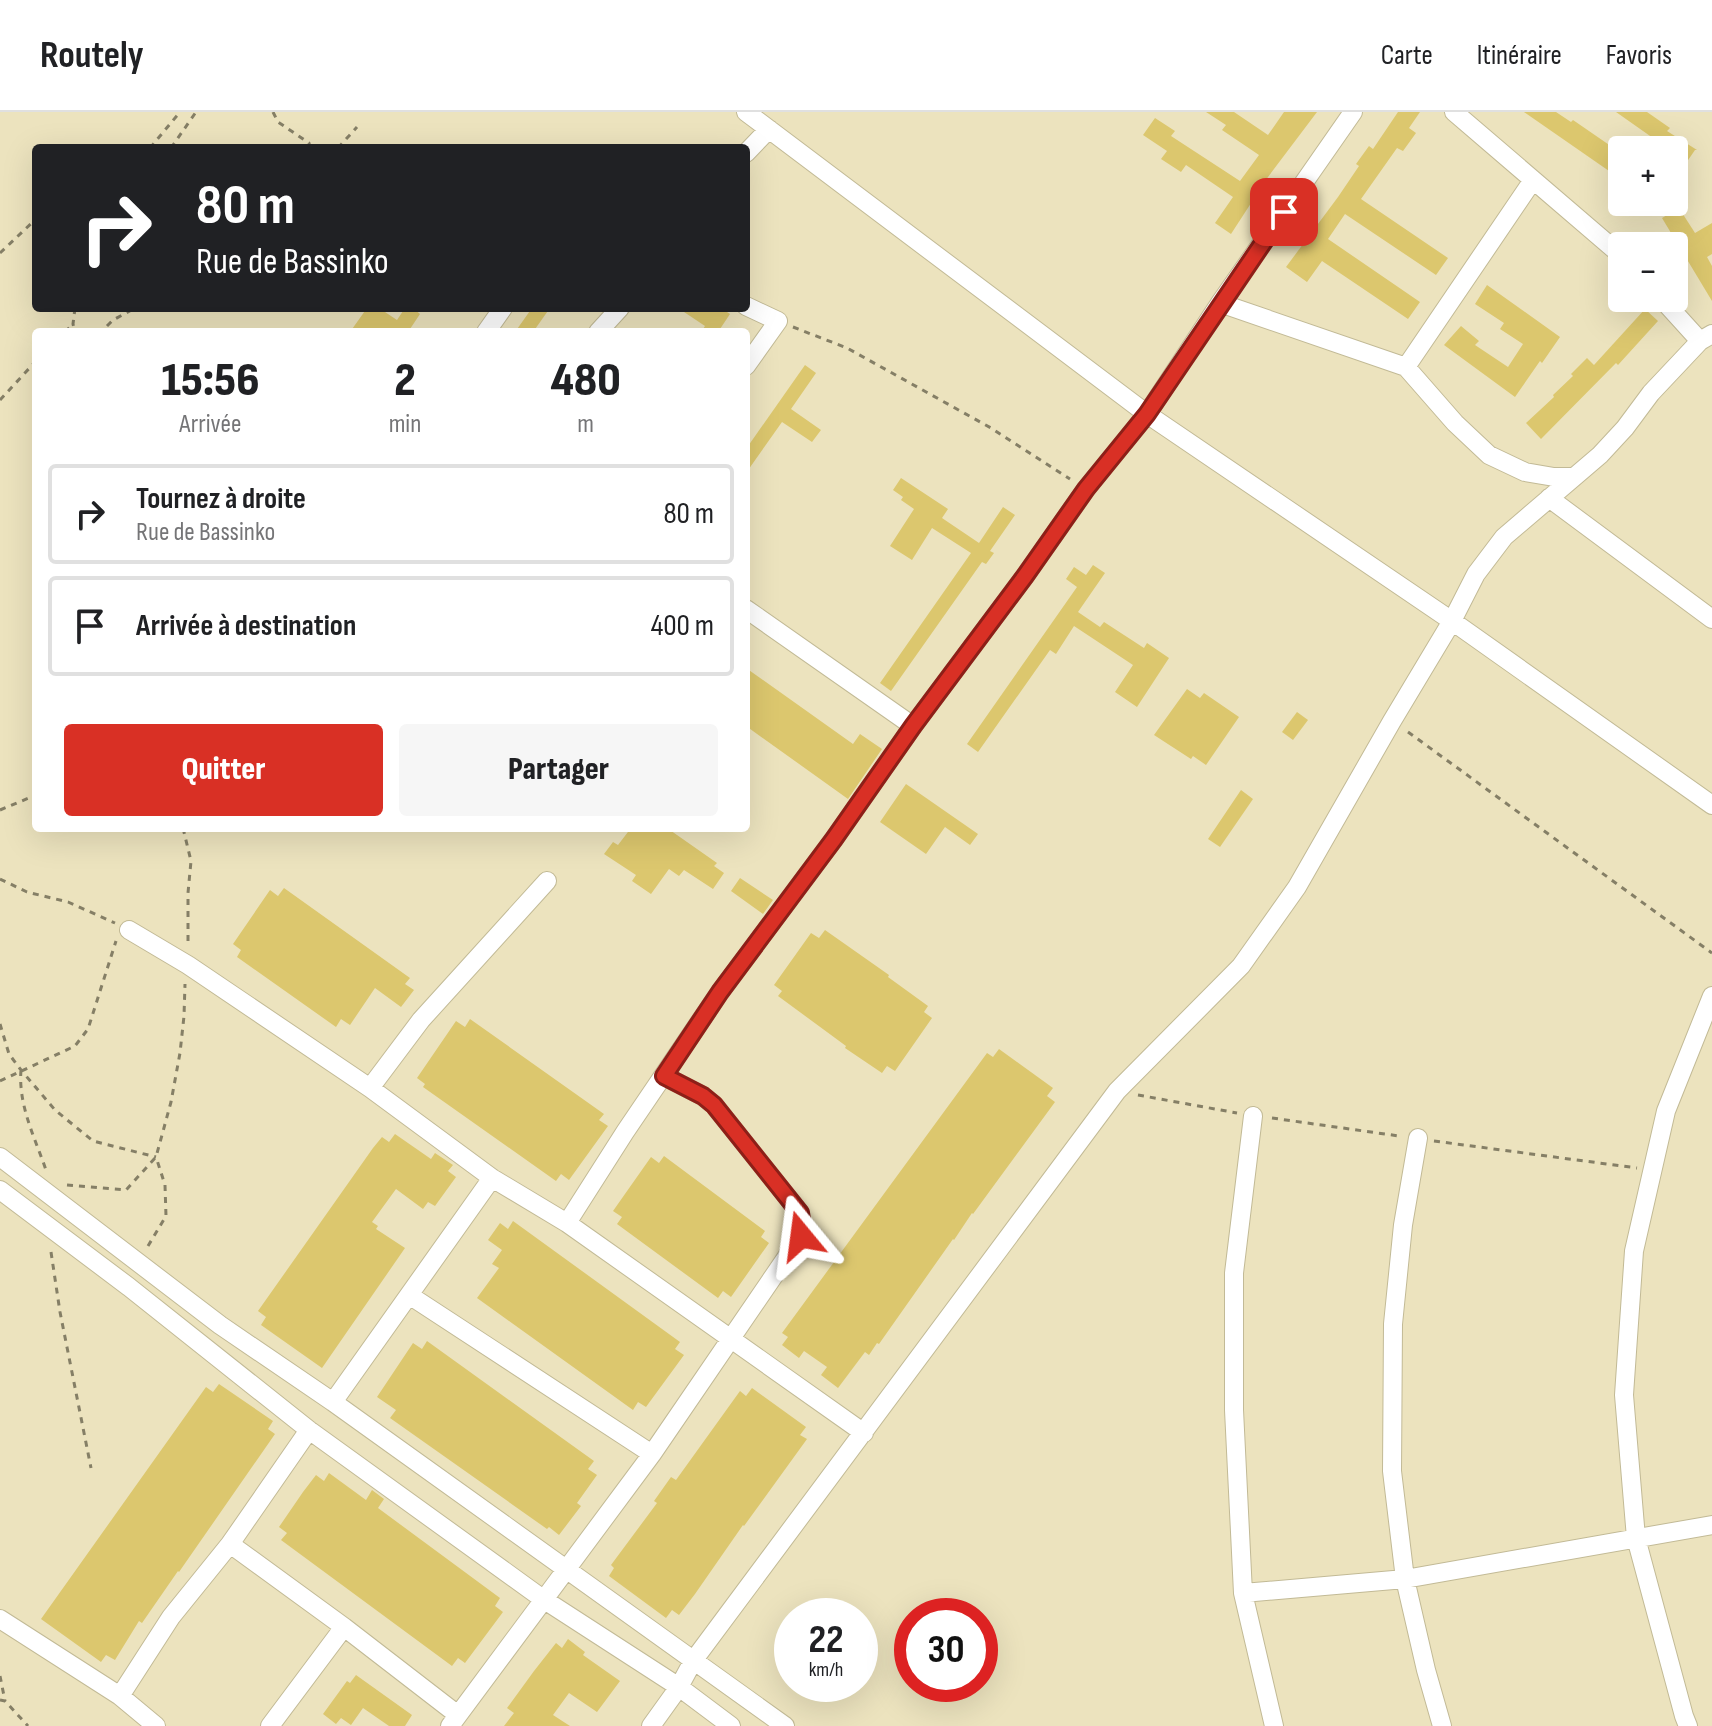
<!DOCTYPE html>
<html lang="fr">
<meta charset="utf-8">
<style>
:root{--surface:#fff;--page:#f6f6f6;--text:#202124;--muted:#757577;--line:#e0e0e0;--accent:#d93025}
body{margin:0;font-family:"Sofia Sans Condensed",sans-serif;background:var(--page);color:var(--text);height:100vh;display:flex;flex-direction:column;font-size:30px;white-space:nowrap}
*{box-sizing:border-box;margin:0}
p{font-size:26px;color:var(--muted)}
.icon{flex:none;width:44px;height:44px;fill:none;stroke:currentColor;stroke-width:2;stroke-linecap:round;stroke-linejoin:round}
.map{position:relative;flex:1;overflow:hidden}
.panel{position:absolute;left:32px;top:216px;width:718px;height:504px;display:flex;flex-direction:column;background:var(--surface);border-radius:8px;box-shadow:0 8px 32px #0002}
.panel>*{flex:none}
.top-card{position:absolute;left:32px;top:32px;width:718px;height:168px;border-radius:8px;box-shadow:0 8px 32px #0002;background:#202124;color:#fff;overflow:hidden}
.fabs{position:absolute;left:1608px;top:24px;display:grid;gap:16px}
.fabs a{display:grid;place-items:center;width:80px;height:80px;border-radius:8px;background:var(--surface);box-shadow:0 8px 32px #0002;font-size:40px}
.speed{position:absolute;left:774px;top:1486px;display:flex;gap:16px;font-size:40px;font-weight:700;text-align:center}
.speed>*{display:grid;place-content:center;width:104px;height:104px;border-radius:50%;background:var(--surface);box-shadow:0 8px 32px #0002;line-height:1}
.speed small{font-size:20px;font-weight:400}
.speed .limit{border:12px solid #d22;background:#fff;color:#111}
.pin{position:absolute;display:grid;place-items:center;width:68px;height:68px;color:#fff;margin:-34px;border-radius:16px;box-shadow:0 4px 12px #0006}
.me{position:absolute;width:88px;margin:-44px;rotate:344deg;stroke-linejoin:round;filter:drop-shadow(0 0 6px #0008)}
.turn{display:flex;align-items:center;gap:28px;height:168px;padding:0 32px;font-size:36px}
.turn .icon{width:104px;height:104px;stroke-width:2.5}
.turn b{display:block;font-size:56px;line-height:68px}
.eta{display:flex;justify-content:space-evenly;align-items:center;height:136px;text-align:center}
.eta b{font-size:48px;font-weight:800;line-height:56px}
.action{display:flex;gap:16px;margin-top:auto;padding:16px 32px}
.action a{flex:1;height:92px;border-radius:8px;background:var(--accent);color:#fff;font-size:32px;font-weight:800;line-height:92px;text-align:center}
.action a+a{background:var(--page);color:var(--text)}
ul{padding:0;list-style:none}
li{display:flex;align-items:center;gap:24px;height:100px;margin:0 16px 12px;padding:0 16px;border:4px solid var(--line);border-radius:8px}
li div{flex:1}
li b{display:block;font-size:30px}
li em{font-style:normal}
header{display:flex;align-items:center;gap:48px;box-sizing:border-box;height:112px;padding:0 40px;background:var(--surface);border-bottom:2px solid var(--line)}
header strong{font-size:38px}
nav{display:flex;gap:44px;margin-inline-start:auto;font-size:28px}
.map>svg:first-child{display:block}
.building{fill:#dcc76e}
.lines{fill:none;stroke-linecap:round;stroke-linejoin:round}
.minor-casing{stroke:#c2ba96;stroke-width:20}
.path{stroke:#857f66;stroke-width:3;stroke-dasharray:6 6;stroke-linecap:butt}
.minor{stroke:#fff;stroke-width:18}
.route-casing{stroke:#8d1f18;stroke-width:20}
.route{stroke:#d93025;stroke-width:14}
</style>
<header>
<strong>Routely</strong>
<nav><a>Carte</a><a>Itinéraire</a><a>Favoris</a></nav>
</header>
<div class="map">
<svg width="1712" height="1614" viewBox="0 0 1712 1614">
<rect width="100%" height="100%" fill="#ece3be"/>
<path class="building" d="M1206 0H1234L1268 23 1284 0H1317L1268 65 1231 122 1215 111 1233 85 1186 53 1181 60 1161 47 1167 39 1143 23 1155 6 1175 19 1171 24 1240 69 1259 43 1222 18 1226 13Z
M1398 0H1420L1409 16 1416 21 1403 39 1397 36 1361 87 1448 146 1436 163 1345 102 1328 127 1420 190 1408 207 1322 149 1307 170 1286 155 1338 85 1359 54 1356 52 1369 34 1373 37Z
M1524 0H1556L1571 10 1573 8 1618 39 1615 44 1622 49V68Z
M1616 0H1647L1670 16 1667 19 1697 38H1695L1684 54 1674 48V38H1670Z
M1679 96 1695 121 1712 111V142L1707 145 1712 154V189L1662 106Z
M1487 173 1560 225 1542 251 1540 249 1515 285 1444 233 1461 214 1479 229 1475 233 1508 255 1523 232 1500 217 1504 211 1475 192Z
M367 196H379L397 208 405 196H413L420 202 410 217 414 220H350Z
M532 196H550L533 220H515Z
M678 196H721L730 202 718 220H701L705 214Z
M1645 197 1658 209 1618 253 1616 251 1541 327 1526 311 1554 285 1553 283 1573 264 1571 262 1587 246 1594 253Z
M805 253 816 261 791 297 821 318 812 330 782 310 746 361V337Z
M901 366 948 397 942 406 979 431 1003 395 1015 403 990 439 994 441 986 452 982 450 891 579 880 571 971 441 932 416 912 448 890 434 914 397 901 388 903 385 893 378Z
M1093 453 1105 461 1078 500 1100 515 1104 510 1144 536 1147 531 1169 546 1137 595 1115 580 1133 553 1074 514 1056 542 1050 538 978 640 967 632 1077 475 1066 467 1074 455 1086 463Z
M746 556 853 632 860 622 882 637 848 687 746 614Z
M1187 577 1200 586 1204 581 1239 605 1206 653 1193 644 1191 647 1154 623Z
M1297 600 1308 608 1293 628 1282 620Z
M906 672 978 722 970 733 945 715 926 742 880 710Z
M1241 678 1253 687 1220 735 1208 727Z
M631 716H667L717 751 714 754 724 761 713 777 684 758 679 764 669 757 651 782 632 769 636 763 604 742 613 730 618 733Z
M740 766 773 788 763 802 731 779Z
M284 776 410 866 405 872 414 878 401 895 375 876 350 913 341 907 336 915 237 845 241 838 233 832 270 778 278 784Z
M825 818 889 863 888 865 928 894 924 900 932 906 895 959 887 954 882 961 845 936 846 934 778 884 782 879 774 873 811 821 819 826Z
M470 907 604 1002 599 1008 608 1014 569 1068 561 1062 556 1069 423 975 425 972 417 966 456 909 465 915Z
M999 937 1053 976 1047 984 1055 990 973 1102 972 1101 954 1128 953 1127 879 1232 877 1231 869 1243 865 1240 838 1276 821 1263 827 1255 804 1239 799 1246 782 1233 788 1225 782 1221 987 941 993 945Z
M395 1022 431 1047 435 1041 453 1053 448 1059 456 1065 435 1094 428 1090 423 1097 396 1077 372 1110 378 1114 376 1117 405 1136 322 1256 261 1213 266 1205 258 1199 373 1036 382 1025 389 1030Z
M664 1044 765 1119 761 1125 769 1131 731 1185 723 1179 718 1186 617 1112 622 1105 613 1099 651 1045 659 1051Z
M513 1109 680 1230 675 1237 684 1243 646 1295 638 1290 633 1298 477 1186 499 1156 492 1152 502 1138 488 1128 500 1111 508 1117Z
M427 1229 594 1349 588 1357 597 1363 577 1391 581 1394 559 1423 549 1415 547 1417 390 1306 396 1298 377 1285 413 1231 422 1237Z
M219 1272 273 1309 268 1317 275 1322 179 1460 178 1459 142 1511 139 1509 115 1548 106 1543 101 1550 41 1507 206 1275 213 1280Z
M752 1276 806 1315 800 1323 807 1327 744 1414 743 1413 695 1482 679 1503 672 1498 666 1506 609 1464 614 1456 611 1453 657 1391 654 1389 671 1365 676 1368 740 1279 746 1284Z
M329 1361 366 1388 372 1378 384 1387 378 1396 500 1486 495 1494 503 1500 465 1551 458 1546 452 1554 281 1428 287 1421 279 1415 303 1380 316 1363 324 1369Z
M568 1527 585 1540 583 1543 620 1569 597 1600 569 1581 553 1603 570 1614H504L514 1601 507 1596 534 1559 556 1531 562 1536Z
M356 1563 412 1603 405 1614H389L363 1596 351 1613 341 1606 336 1612 323 1602 347 1569 350 1571Z"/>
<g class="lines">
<defs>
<path id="minor" d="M746 0 1147 302 1452 509 1712 693
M1454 0 1622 144
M746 41 769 17
M1661 186 1700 229
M1220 191 1406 255 1455 311 1489 343 1525 360 1554 365H1574
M746 194 778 209 746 254
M486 220 503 196
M598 220 620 196
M1406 255 1533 68
M1549 386 1712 507
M746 497 913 614
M129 818 188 853 370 976 492 1066 567 1111 864 1321
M370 976 421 908 547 769
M1253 1004 1234 1161V1298L1243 1481 1274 1614
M1418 1026 1403 1113 1393 1212 1392 1359 1405 1467 1426 1558 1442 1614
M0 1045 220 1213 333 1290 785 1614
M0 1078 129 1175 309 1318 543 1487 679 1575 731 1614
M567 1111 625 1020 720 880 834 727 913 614 1025 464 1086 377 1147 302 1220 191 1353 0
M409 1183 652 1342
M333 1290 492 1066
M230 1432 344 1515 458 1603
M1243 1481 1405 1467 1712 1413
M0 1507 120 1584 156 1614
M120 1584 171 1505 230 1432 309 1318
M270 1614 344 1515
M450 1614 652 1342 801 1124 802 1115 800 1101 714 993 703 984 664 964
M651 1614 679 1575 693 1549 1117 979 1241 854 1297 775 1392 609 1452 509 1476 462 1504 425 1600 343 1625 316 1651 281 1700 229 1712 222
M1688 1614 1684 1604 1636 1426 1624 1283 1634 1139 1666 999 1712 884"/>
</defs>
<use href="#minor" class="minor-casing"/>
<path class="path" d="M273 0 278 10 309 31 310 36
M150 36 180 0
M171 36 196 0
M338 36 357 15
M0 141 36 107
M75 196 73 212 75 220
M107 214 113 208 135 196
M793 215 847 236 991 316 1070 367
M65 220 73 212
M0 288 36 249
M1408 620 1712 841
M0 698 36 683
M183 716 191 749 188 781V833
M0 767 27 780 68 790 115 811
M0 912 9 942 21 958 55 998 93 1029 156 1045
M21 958C18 993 35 1026 46 1058
M0 969 75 934 88 917 116 829
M1138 983 1237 1001
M1272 1006 1399 1024
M1434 1029 1637 1056
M67 1073 126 1078 156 1045 171 990 180 941 184 904 185 872
M148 1134 166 1104 165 1073 156 1045
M51 1140 60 1200 91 1356
M0 1564 5 1589
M0 1588 5 1589 28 1614"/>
<use href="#minor" class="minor"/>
</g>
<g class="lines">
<defs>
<path id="route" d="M801 1124 802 1115 800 1101 714 993 703 984 664 964 720 880 834 727 913 614 1025 464 1086 377 1147 302 1284 100"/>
</defs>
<use href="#route" class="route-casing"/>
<use href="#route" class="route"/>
</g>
</svg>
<div class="fabs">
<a>+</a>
<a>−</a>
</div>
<div class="speed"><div>22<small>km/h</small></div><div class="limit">30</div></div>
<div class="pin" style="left:1284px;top:100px;background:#d93025"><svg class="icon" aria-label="arrive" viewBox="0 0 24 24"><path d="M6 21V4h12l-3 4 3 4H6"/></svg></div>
<svg class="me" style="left:801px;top:1124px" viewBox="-20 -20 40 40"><path d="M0-17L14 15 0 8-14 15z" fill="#d93025" stroke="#fff" stroke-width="4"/></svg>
<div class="top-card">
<div class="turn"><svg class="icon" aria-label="right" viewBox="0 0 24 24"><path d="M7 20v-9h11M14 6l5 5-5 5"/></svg><div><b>80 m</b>Rue de Bassinko</div></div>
</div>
<section class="panel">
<div class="eta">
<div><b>15:56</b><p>Arrivée</p></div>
<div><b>2</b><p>min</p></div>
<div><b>480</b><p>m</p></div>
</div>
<ul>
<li><svg class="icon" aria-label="right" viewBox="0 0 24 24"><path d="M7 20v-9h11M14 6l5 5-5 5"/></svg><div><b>Tournez à droite</b><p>Rue de Bassinko</p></div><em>80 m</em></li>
<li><svg class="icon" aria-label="arrive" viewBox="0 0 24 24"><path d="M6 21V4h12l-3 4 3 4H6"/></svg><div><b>Arrivée à destination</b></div><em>400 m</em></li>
</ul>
<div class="action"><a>Quitter</a><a>Partager</a></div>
</section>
</div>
